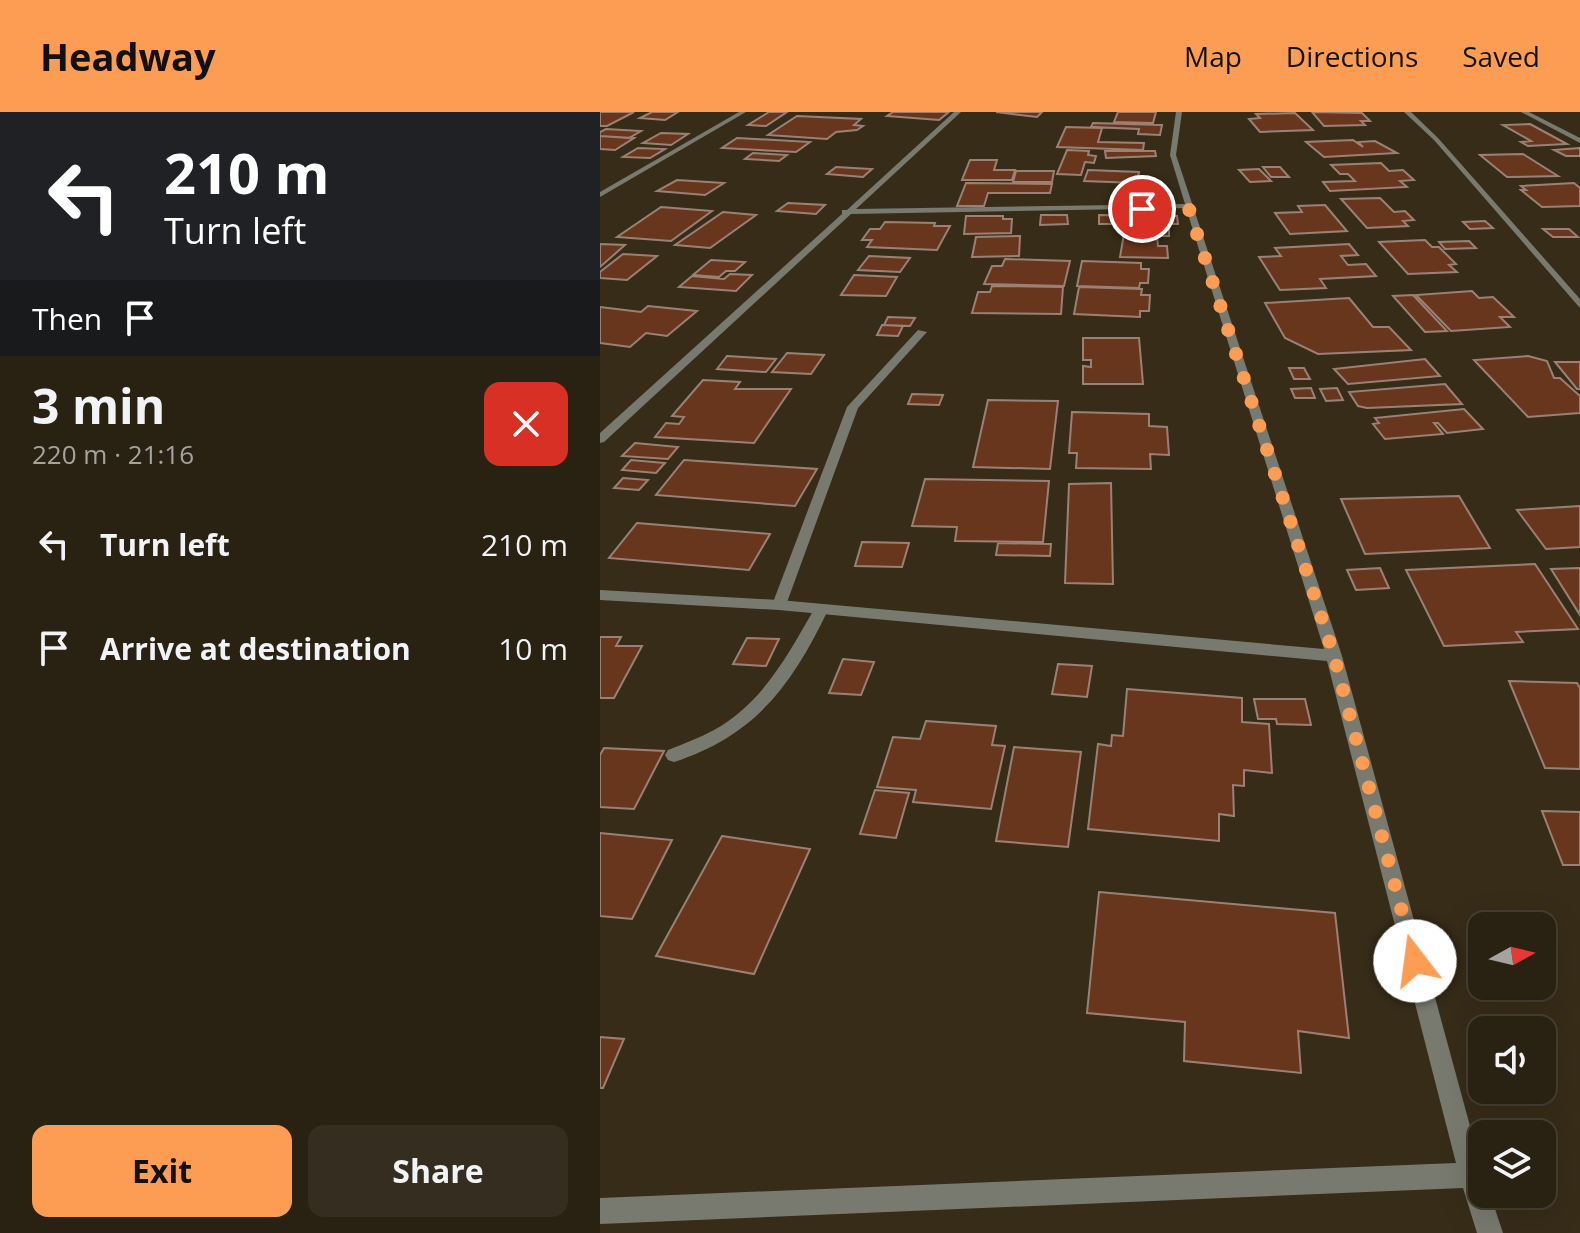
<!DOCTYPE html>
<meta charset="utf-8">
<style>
:root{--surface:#292112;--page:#352e20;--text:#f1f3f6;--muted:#a5a39f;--line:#453e32;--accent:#fc9d53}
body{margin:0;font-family:"Open Sans",sans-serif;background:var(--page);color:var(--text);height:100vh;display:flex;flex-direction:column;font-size:30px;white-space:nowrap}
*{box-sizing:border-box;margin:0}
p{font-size:26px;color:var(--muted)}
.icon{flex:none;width:44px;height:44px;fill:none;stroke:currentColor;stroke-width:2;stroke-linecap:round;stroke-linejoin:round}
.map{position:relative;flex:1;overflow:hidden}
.side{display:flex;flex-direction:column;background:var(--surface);width:600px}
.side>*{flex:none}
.top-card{background:#202124;color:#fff;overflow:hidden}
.needle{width:52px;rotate:82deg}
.fabs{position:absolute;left:868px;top:800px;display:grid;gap:16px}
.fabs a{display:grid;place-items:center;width:88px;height:88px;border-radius:16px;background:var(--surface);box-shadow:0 8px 32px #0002,0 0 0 2px var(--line);font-size:40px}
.pin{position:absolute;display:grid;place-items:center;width:68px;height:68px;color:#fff;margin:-34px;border:4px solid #fff;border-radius:50%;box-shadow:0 2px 8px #0007}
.me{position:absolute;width:88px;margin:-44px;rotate:345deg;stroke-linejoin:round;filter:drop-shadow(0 0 6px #0008)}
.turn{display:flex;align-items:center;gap:28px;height:168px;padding:0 32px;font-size:36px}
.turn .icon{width:104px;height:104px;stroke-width:2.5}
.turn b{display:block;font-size:56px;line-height:68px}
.then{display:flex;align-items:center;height:76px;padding:0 32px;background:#0003;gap:16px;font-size:30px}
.round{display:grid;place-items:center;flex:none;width:84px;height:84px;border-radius:16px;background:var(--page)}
.head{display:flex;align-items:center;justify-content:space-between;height:136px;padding:0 32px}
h1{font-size:48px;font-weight:700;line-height:60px}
.cta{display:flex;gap:16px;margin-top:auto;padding:16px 32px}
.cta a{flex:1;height:92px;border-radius:16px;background:var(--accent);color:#111;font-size:32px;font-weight:700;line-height:92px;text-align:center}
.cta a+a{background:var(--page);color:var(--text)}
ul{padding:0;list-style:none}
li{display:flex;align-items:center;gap:24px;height:104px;padding:0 32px}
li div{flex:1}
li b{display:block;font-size:30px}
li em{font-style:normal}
header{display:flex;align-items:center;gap:48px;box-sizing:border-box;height:112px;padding:0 40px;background:var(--accent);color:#111}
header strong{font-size:38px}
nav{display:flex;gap:44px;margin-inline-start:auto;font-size:28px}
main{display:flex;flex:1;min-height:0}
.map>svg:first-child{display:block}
.building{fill:#68361c;stroke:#9b8175;stroke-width:2}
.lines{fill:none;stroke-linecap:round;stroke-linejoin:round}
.service{fill:#797a6f;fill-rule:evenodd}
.minor{fill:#797a6f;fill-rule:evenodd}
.route{stroke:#fc9d53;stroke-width:14;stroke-dasharray:0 25.2}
</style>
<header>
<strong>Headway</strong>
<nav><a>Map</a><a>Directions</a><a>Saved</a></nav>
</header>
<main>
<section class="side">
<div class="top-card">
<div class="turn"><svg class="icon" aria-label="left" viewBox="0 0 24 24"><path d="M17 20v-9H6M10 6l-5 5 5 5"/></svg><div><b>210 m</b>Turn left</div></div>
<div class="then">Then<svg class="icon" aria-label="arrive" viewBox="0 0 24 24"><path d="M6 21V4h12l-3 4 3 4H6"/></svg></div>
</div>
<div class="head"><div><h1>3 min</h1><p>220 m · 21:16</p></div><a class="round" style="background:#d93025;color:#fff"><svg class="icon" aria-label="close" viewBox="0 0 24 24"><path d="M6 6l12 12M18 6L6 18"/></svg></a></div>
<ul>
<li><svg class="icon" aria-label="left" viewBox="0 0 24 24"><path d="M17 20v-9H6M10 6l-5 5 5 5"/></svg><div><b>Turn left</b></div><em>210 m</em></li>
<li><svg class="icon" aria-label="arrive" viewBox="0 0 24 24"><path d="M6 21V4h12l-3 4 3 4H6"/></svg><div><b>Arrive at destination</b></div><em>10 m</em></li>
</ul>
<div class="cta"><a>Exit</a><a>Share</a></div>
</section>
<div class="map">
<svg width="980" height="1121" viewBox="0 0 980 1121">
<rect width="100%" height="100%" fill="#372c18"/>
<path class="building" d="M0 0H34L7 14H0Z
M52 0H78L65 8 40 6Z
M169 0H187L166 14 148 13Z
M293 0H349L339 8 287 4Z
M396 0H442L437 5Z
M518 0H556L553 11 514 10Z
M712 0 762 1 770 9H761L765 13 724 14Z
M695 1 713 18 660 20 649 7 660 6 656 2Z
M197 4 261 7 254 13 263 14 257 18 236 20 227 27 168 23Z
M493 11 562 13 560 23 538 22 539 17 491 15Z
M930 12 967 32 928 34 921 30 931 29 903 13Z
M466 15 502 16 498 30 544 31 543 38 457 35Z
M6 17 41 19 29 26 0 24V20Z
M61 21 88 22 71 33 43 31Z
M0 24 34 26 15 38 0 37Z
M137 26 210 30 196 40 122 36Z
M753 28 763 35 758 30 775 29 797 41 724 45 706 30Z
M38 36 65 37 50 46 23 45Z
M980 36V44H966L954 38Z
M467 38 489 39 488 43 496 44 494 51 485 50 481 63 457 62Z
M505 39H555L556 44 506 46Z
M153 41 187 43 179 49 145 47Z
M923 42 958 64 907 65 880 43Z
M370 48H397L394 58H415L412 68H362Z
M781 51 789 59 803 58 814 68 800 69 807 75 730 79 723 70 755 69 748 62H740L731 53Z
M236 55 272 57 263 65 227 62Z
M663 55H680L689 65H671Z
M659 57 671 69 650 70 639 58Z
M488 58 539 60 537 71 484 69Z
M416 59H454L452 70H413Z
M77 68 124 71 105 83 57 79Z
M366 71 452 72 450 81H388L384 94H357Z
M974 71 980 76V94L942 95 921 78H926L921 74Z
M780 86 794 100 805 99 814 108 803 109 808 114 767 116 741 87Z
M188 91 225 93 216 102 177 99Z
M725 93 747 119 690 122 675 101 702 100 698 94Z
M61 95 112 99 71 129 17 125Z
M123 100 156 103 110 136 75 133Z
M441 103H467L468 112 440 113Z
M499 103 577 104 578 112H499Z
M366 104H403V107H412L411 121 364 122Z
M885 109 893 116 870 117 863 110Z
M285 110 335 111 334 114H350L337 138 267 135 272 128H262L270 117H280Z
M525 116 569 118V124H557L558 134H567L568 146 520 145Z
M943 117H969L978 125H953Z
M420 124 419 144 372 145 376 125Z
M825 128 832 135H839L856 152 849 153 857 160 808 162 779 130Z
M869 129 876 136 845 137 839 130Z
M0 132 25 133 0 155Z
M749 132 758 143 741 144 748 153 766 152 776 164 720 167 726 176 680 178 659 145 681 144 675 136Z
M23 142 57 144 27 168 0 166V160Z
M269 144 310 146 300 160 258 158Z
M405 147 470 149 464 174 384 172 392 154H402Z
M111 148 145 150 135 159H126L119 165 93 163Z
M482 149 541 151V157H549L548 171H540L539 176 477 174Z
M130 162 152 163 136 179 79 175 92 164 124 167Z
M254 163 297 165 286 184 241 183Z
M392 174 463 175 461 202 372 201 378 180H390Z
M479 175 542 177 541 183H550L549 199H540V205L474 202Z
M872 179 879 186 893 185 914 205H900L910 215 851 219 816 183Z
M813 183 847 219 825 220 793 184Z
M749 186 773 215H789L811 238 718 242 685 226 665 191Z
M48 194 97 199 67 224 46 221 30 235 0 231V195L41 200Z
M288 205 315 206 310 214 284 213Z
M282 213 303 214 298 224 277 223Z
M483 226H539L543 272H483V254L491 255V248H483Z
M187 241 224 243 211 262 172 260Z
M127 244 176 247 166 260 117 257Z
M928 244 947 249 954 266H960L980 284V301L928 305 874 248Z
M825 247 840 264 748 272 734 257Z
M955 250H980V277H977Z
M689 256H704L710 267H694Z
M103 268 140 270 135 277H191L154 331 55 325 66 311 79 312 84 305 72 304Z
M845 272 862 292 767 296 758 294 749 280Z
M711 276 715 286H695L691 277Z
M737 276 743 288 726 289 720 277Z
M312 282 343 283 339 293 308 292Z
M388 288 458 289 450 357 373 355Z
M864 297 883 317 847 321 838 311H834L843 322 785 327 773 312 779 311 775 306Z
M472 300 549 302V314L567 315 569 343 550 342 551 357 476 356 477 341H469Z
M35 331 78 335 68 347 22 344Z
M31 348 65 351 56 361 22 358Z
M84 348 217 357 195 394 56 383Z
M23 366 48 368 39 378 14 376Z
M325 367 449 369 443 430 355 429 357 415 312 414Z
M511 371 513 472 465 471 469 372Z
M859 384 890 436 765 442 741 387Z
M980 394V435L946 437 917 398Z
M37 411 170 422 149 458 9 446Z
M262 430 309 431 302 455 255 454Z
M398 431 451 432 450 444 396 443Z
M935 452 978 517 916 520 923 530 844 534 806 458Z
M780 456 789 476 756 478 747 458Z
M980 456V503L951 457Z
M0 525H21L16 534H42L14 586H0Z
M147 526 179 527 166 554 133 552Z
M243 547 274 550 261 583 229 581Z
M458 552 492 554 487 585 452 582Z
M909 569 977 571 980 576V657L945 656Z
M527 577 642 586V610L669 612 672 661 644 658V674L633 673 634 704 619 702V729L488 717 498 632 511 634 512 623 523 624Z
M654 587H705L711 613 677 612 676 607H658Z
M326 609 396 614 392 633 405 634 391 697 313 690 316 678 277 675 293 625 320 627Z
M414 635 481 640 468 735 396 729Z
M4 636 64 639 34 697 0 695V643Z
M275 678 309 681 296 726 260 722Z
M942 699 980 700V753H963Z
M0 721 72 728 32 807 0 804Z
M122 724 210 737 154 862 56 844Z
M499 780 735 801 749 926 698 919 701 961 584 949 585 910 487 901Z
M0 925 24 927 3 976H0Z"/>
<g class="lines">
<path class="service" d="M318 218 327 220 258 296 186 493 184 497H174L172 493 247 295Z
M221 493 228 498C192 573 156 623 74 650L68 648 65 643 68 638C83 632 99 626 114 618 164 590 188 542 216 494Z"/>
<path class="minor" d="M139 0H146L0 85V80Z
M354 0H361L256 97 585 92 570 43 576 0H582L576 43 742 544 882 1058V1082H890L903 1121H877L863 1076 0 1112V1086L856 1051 727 549 179 498 0 488V478L179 488 724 537 586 96 251 102 4 330 0 331V321L242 102V98H247Z
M804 0H811L838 26 980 187V196L834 28Z
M921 0H929L980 26V31Z"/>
</g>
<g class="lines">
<path class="route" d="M542 97 588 94 734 544 815 849"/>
</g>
</svg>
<div class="fabs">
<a><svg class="needle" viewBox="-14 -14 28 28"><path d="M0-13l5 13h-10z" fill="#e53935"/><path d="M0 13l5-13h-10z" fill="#a5a39f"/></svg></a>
<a><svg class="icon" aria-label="sound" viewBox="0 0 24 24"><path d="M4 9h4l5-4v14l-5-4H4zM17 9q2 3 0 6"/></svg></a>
<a><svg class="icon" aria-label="layers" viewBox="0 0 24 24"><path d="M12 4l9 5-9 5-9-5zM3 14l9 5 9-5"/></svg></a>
</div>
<div class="pin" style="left:542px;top:97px;background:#d93025"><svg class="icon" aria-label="arrive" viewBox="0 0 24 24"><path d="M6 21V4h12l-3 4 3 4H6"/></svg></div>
<svg class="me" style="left:815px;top:849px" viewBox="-20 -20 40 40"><circle r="19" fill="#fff"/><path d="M0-13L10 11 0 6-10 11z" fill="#fc9d53"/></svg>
</div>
</main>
